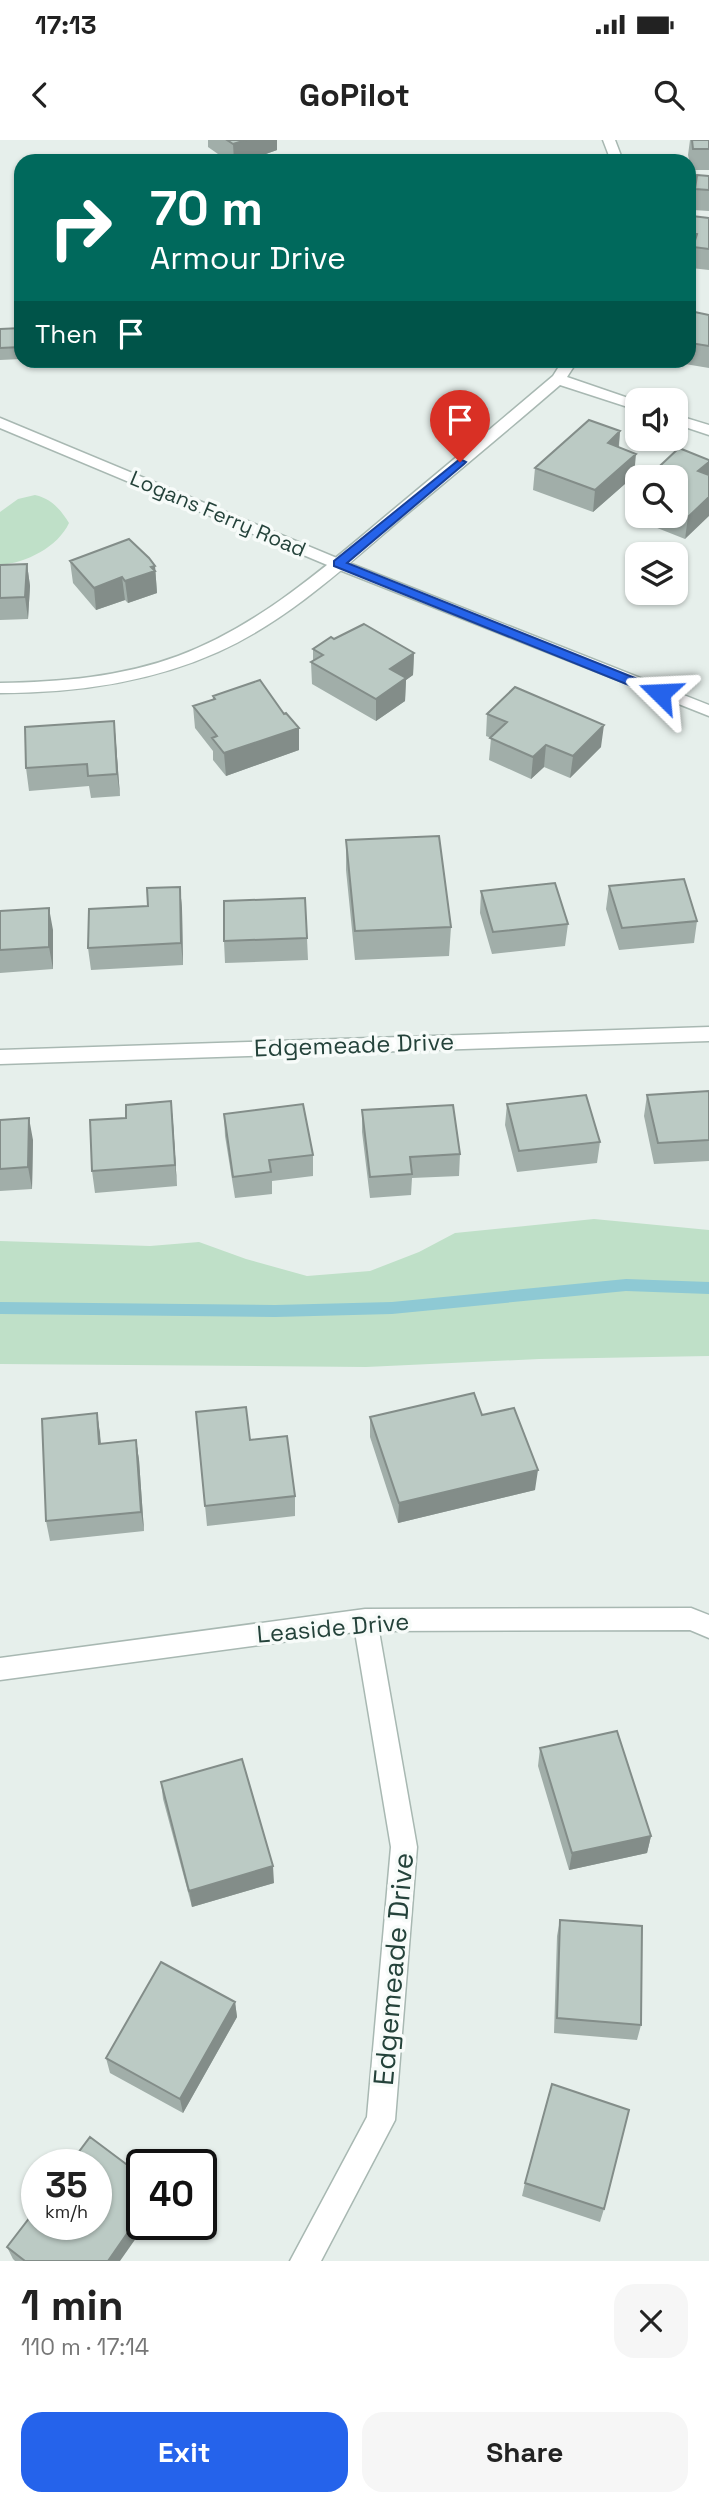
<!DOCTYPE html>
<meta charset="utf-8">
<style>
:root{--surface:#fff;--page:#f6f6f6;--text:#222;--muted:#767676;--accent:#2563eb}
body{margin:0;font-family:"Space Grotesk",sans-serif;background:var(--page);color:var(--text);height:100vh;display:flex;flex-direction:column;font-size:26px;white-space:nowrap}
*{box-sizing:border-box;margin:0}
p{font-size:23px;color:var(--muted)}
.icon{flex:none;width:38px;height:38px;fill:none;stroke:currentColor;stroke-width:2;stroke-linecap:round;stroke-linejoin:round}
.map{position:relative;height:2121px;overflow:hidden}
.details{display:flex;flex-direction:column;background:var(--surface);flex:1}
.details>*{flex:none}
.hud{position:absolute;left:14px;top:14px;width:682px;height:214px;border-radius:21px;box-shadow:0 2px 5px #0004;background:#00695c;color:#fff;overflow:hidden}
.fabs{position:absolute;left:625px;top:248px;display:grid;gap:14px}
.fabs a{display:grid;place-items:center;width:63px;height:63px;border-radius:14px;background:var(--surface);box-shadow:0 2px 5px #0004;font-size:35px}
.speed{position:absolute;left:21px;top:2009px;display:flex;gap:14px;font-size:35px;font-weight:700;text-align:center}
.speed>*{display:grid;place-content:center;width:91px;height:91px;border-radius:50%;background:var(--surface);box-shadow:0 2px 5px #0004;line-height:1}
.speed small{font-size:18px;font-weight:400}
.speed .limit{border:4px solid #111;border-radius:10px;background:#fff;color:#111}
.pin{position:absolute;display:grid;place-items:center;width:60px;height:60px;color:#fff;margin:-72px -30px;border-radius:50% 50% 50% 0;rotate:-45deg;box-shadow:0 0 7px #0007}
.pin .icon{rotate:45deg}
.me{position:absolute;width:77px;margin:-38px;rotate:291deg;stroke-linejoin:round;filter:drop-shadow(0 0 5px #0008)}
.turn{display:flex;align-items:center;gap:24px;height:147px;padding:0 21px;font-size:32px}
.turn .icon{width:91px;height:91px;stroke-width:2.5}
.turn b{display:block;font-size:49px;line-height:60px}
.then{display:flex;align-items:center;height:66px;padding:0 21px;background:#0003;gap:14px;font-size:26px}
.round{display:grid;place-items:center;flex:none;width:74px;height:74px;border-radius:21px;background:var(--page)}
.overview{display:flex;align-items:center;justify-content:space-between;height:119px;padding:0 21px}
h1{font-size:42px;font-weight:700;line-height:52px}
.action{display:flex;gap:14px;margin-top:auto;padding:14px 21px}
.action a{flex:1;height:80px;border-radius:21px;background:var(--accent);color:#fff;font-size:28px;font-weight:700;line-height:80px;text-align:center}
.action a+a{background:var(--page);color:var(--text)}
.status{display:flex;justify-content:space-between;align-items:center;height:49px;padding:0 35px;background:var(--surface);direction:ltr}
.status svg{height:19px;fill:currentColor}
header{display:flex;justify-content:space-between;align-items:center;height:91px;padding:0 21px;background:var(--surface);font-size:32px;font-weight:700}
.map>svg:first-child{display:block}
.green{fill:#bfe0c8}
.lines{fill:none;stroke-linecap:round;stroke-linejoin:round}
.stream{fill:#8ec9d4;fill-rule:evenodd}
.minor-casing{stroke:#a8b8b2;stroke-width:3}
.tertiary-casing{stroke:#a8b8b2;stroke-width:3}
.minor{fill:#fff;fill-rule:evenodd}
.tertiary{fill:#fff;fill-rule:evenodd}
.wall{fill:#a1aea9}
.shaded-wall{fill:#838d89}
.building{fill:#bbcac4;stroke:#838d89;stroke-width:2}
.route{fill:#2563eb;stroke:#184099;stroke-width:2}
.labels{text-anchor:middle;stroke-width:7;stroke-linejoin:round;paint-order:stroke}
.far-street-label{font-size:21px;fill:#24423a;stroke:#f7fbf9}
.street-label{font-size:24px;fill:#24423a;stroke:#f7fbf9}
.near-street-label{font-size:28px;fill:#24423a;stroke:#f7fbf9}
</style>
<div class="status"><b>17:13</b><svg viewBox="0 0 49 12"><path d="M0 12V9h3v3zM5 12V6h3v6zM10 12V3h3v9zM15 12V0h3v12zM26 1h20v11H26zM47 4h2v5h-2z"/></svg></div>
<header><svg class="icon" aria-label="back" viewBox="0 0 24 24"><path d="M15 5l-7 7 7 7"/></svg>GoPilot<svg class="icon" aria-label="search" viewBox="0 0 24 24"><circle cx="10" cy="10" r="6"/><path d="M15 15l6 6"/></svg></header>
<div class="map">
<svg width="709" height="2121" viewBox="0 0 709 2121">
<rect width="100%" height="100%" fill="#e6efeb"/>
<path class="green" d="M35 355C52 359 60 369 69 383 58 407 26 423 0 425V372L18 359Z
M594 1079 709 1090V1216L539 1219 366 1227 0 1224V1101L150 1106 199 1102 246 1119 307 1136 370 1131 419 1112 455 1093Z"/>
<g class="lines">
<path class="stream" d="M626 1139 709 1142V1154L626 1151 392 1174 275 1177 0 1174V1162L275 1165 392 1162Z"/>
<defs>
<path id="minor" d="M603 0H615L623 21H611Z
M563 220H578L567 237 637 261V270L560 245C508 290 455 334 402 378 345 427 287 481 218 512 149 543 75 553 0 553V543C61 542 121 537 178 516 261 485 327 425 393 370 447 325 500 281 553 236Z
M676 275 709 285V295L676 284Z
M709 887V901L0 924V910Z
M691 1468 709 1475V1498L690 1490 379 1491 417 1707 395 1980 321 2121H290L367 1977 391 1707 355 1492 0 1540V1518L365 1469Z"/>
<path id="tertiary" d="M0 278 344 421 709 565V576L332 427 0 288Z"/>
</defs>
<use href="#minor" class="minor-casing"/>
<use href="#tertiary" class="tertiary-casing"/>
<use href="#minor" class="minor"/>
<use href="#tertiary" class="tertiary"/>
</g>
<path class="wall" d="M208 0H277V10L246 21H228L208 7Z
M690 0H709V30H691L688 15Z
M697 35 709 36V71L693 70Z
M709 78V130L691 128 692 115 690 114V83Z
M690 171 709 175V228L685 224V220H690Z
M21 188V219L0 220V189Z
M620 291 619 307 634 336 593 372 533 350 535 328Z
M709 320 685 399 627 376 629 354 637 347V376H676V338Z
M70 421 155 426 157 453 128 463 125 460 96 470 73 443Z
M27 424 30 446 28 479 0 480V425Z
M334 499 414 513 413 535 406 540 405 561 376 581 312 544 311 522 313 521V509Z
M213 556 299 610 226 636 213 620V611L195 588 193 566 213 560Z
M487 574 601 607 570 638 544 627 531 639 489 620 491 598 486 596Z
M114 581 120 656 91 658 89 646 29 651 26 628Z
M346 700 451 787 449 816 355 820 346 730Z
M609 746 697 781 694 803 619 810 606 769Z
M180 747 182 769 183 825 91 830 88 808 148 766Z
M481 751 568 784 565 806 492 814 480 773Z
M0 771 53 790V829L0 833Z
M307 798 308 820 225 823 224 801Z
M709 951V1021L654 1024 644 976 647 955Z
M507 964 600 1002 597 1023 517 1032 505 985Z
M362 970 460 1014 459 1036 412 1038 411 1055 370 1058 362 992Z
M224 974 313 1015V1036L272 1041V1054L235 1058 225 996Z
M126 978 173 983 177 1046 95 1053 92 1031Z
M0 980 33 1000 32 1049 0 1051Z
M196 1272 250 1300 295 1356V1376L207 1386Z
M97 1273 101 1304 136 1300 139 1320 144 1391 50 1401 46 1381Z
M482 1275 535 1350 398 1383 370 1297V1277Z
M540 1608 651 1696 647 1713 569 1730 538 1626Z
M161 1642 274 1743 192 1767 163 1659Z
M560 1780 641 1885 637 1900 554 1893 557 1796Z
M235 1862 237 1877 183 1973 110 1933 106 1918Z
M525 2043 604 2069 600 2082 522 2056Z
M7 2107 120 2121H15L13 2119Z"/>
<path class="shaded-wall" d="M246 0H277V10L246 21H234L233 4Z
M620 291 618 313 608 303Z
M636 314 634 336 593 372 595 350Z
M709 322V337L698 331Z
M709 357V376L685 399 688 377Z
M27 424 30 446 28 479 25 457Z
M155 426 157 453 128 463 125 441Z
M122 437 125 460 96 470 94 448Z
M414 513 413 535 406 540 405 561 376 581V559L390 529Z
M114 581 116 603 120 656 117 634Z
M604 585 601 607 570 638 573 616Z
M299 588V610L226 636 224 613Z
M546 605 544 627 531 639 533 617Z
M180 747 182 769 183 825 181 803Z
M49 768 53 790V829L49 807Z
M171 961 173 983 177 1046 175 1025Z
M29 978 33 1000 32 1049 28 1027Z
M97 1273 100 1293 102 1324 99 1304Z
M136 1300 139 1320 144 1391 141 1372Z
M538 1330 535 1350 398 1383 399 1363Z
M651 1696 647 1713 569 1730 572 1713Z
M273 1726 274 1743 192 1767 189 1751Z
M235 1862 237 1877 183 1973 180 1959Z
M142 2072V2084H146L120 2121H108Z"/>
<path class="building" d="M227 0H246L233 4Z
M692 0H709V9H693Z
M697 35 709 36V50L695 49Z
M692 76 709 78V109L693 107 697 94 690 93V83Z
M690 171 709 175V206L690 203V198L693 189 690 188Z
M21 188V207L0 208V189Z
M589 280 620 291 608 303 636 314 595 350 535 328Z
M679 308 709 320V322L698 331 709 335V357L688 377 676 372V338H647Z
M637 347V357L629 354Z
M129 399 149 418 155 426 151 427 155 431 125 441 122 437 94 448 70 421Z
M27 424 25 457 0 458V425Z
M364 484 414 513 390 529 406 538 376 559 311 522 323 515 313 509 331 497 334 499Z
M260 540 284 574 286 573 299 588 224 613 212 598 217 596 193 566 215 559 213 556Z
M515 547 604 585 573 616 546 605 533 617 490 598 507 582 487 574Z
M114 581 117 634 88 636 87 624 26 628 25 587Z
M439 696 451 787 355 791 346 700Z
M684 739 697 781 622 788 609 746Z
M555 743 568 784 493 792 481 751Z
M180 747 181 803 88 808 89 769 148 766 147 748Z
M305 758 307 798 224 801V761Z
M49 768V807L0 810V771Z
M709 951V1000L658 1003 647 955Z
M586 955 600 1002 519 1011 507 964Z
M171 961 175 1025 92 1031 90 980 126 978V965Z
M303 964 313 1015 269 1020 271 1032 233 1037 224 974Z
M453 965 460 1014 410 1017 412 1034 370 1037 362 970Z
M29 978 28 1027 0 1029V980Z
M474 1253 482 1275 514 1268 538 1330 399 1363 370 1277Z
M246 1267 250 1300 287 1296 295 1356 205 1366 196 1272Z
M97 1273 99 1304 136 1300 141 1372 46 1381 42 1279Z
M617 1591 651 1696 572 1713 540 1608Z
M242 1619 273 1726 189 1751 161 1642Z
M560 1780 642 1786 641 1885 557 1878Z
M161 1822 235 1862 180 1959 106 1918Z
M552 1944 629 1970 604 2069 525 2043Z
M90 1997 142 2036V2072L108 2121H25L7 2107 37 2068V2084H96V2025H69Z"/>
<path class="route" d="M460 319 466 322 464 324 347 423 665 550V556H656L334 426V421Z"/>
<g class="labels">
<g class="far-street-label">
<text transform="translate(218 374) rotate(23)" y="7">Logans Ferry Road</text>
</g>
<g class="street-label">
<text transform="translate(354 905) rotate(-2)" y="8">Edgemeade Drive</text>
<text transform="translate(333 1488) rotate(-5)" y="8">Leaside Drive</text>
</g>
<g class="near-street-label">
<text transform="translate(393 1829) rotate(-85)" y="10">Edgemeade Drive</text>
</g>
</g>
</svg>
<div class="fabs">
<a><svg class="icon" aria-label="sound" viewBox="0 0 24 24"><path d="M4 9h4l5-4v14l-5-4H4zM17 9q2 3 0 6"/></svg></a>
<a><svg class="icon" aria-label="search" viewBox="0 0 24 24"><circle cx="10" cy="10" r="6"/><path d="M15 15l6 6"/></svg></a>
<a><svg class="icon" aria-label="layers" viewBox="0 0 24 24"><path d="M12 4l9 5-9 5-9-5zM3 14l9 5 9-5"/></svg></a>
</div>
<div class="speed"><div>35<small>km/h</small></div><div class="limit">40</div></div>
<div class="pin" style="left:460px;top:322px;background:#d93025"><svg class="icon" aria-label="arrive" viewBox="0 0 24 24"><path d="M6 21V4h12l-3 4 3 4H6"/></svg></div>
<svg class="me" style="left:660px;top:553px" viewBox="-20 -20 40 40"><path d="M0-17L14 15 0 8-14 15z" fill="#2563eb" stroke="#fff" stroke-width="4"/></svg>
<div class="hud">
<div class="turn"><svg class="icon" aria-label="right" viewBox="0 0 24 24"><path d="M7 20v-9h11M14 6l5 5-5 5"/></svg><div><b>70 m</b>Armour Drive</div></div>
<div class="then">Then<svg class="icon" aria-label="arrive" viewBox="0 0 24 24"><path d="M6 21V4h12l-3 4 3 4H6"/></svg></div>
</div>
</div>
<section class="details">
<div class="overview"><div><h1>1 min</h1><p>110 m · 17:14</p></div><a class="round"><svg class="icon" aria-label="close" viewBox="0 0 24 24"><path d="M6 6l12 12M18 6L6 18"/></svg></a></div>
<div class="action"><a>Exit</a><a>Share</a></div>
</section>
